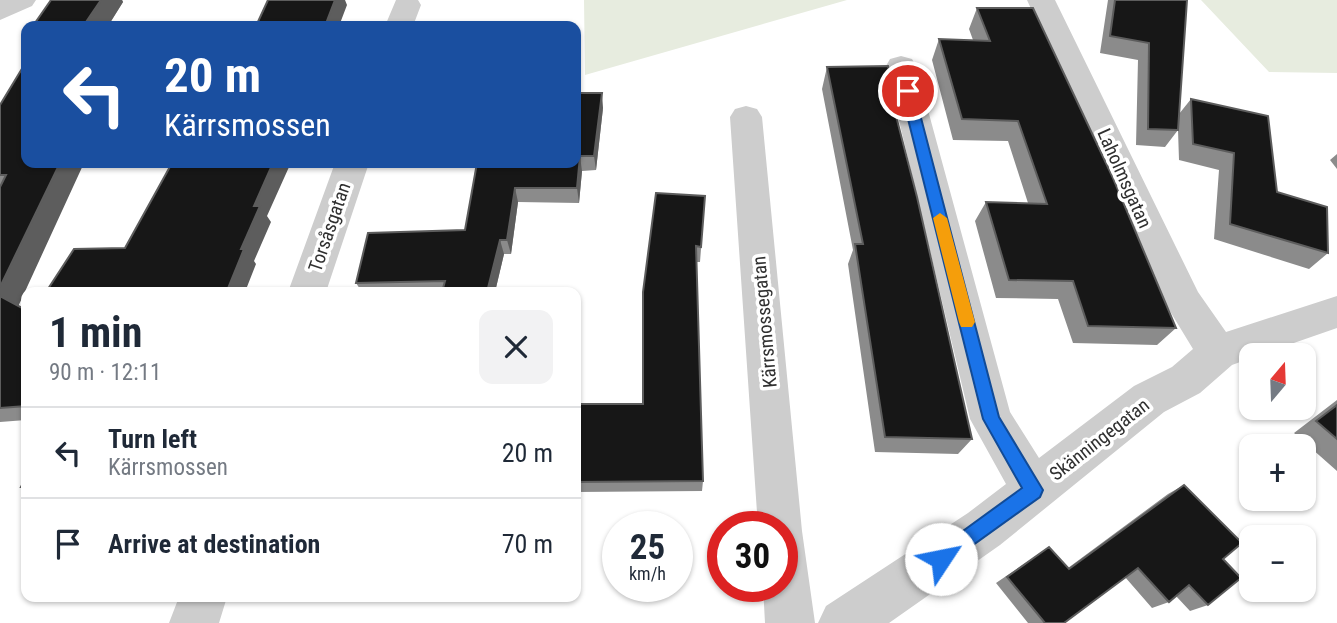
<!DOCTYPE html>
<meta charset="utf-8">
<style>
:root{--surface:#fff;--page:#f2f2f3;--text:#1f2937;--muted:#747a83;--line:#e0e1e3}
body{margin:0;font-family:"Roboto Condensed",sans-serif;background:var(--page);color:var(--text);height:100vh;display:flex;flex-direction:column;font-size:26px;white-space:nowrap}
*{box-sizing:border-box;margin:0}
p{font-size:23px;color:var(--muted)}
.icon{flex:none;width:38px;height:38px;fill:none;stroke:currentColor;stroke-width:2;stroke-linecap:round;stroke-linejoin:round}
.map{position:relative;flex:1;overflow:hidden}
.drawer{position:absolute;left:21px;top:287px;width:560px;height:315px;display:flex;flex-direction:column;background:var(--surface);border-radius:14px;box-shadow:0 2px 5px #0004}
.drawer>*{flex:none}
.banner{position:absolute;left:21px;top:21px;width:560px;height:147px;border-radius:14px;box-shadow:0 2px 5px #0004;background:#1a4fa0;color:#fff;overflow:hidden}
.needle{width:46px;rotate:19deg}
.fabs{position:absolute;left:1239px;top:343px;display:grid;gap:14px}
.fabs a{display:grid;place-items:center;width:77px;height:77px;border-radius:14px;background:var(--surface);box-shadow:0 2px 5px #0004;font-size:35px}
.speed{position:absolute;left:602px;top:511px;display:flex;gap:14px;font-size:35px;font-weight:700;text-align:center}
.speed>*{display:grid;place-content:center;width:91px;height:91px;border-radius:50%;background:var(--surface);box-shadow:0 2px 5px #0004;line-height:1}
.speed small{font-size:18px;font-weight:400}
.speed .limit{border:10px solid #d22;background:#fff;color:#111}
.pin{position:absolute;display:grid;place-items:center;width:60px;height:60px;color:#fff;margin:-30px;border:4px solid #fff;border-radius:50%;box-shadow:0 2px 7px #0007}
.me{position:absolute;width:77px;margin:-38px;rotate:56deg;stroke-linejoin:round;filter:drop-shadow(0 0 5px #0008)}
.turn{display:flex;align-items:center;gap:24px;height:147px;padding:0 28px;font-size:32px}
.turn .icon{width:91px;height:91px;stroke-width:2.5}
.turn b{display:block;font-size:49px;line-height:60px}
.round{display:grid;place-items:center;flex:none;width:74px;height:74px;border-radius:14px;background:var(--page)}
.overview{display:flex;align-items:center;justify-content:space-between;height:119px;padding:0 28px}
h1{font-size:42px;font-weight:700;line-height:52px}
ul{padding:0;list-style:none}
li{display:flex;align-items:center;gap:21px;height:91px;padding:0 28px;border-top:2px solid var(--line)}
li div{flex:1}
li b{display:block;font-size:26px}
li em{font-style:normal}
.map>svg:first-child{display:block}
.green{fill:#e7ecdf}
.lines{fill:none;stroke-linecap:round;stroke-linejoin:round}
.street{fill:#cdcdcd;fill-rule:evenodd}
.wall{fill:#8b8b8b}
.shaded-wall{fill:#5d5d5d}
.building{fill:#171717;stroke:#5d5d5d;stroke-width:2}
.route{fill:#1a73e8;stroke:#114b97;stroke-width:2}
.slow{fill:#f59e0b}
.labels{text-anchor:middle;stroke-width:7;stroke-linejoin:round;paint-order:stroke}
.street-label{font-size:19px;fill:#303030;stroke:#fff}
</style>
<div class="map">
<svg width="1337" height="623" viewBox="0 0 1337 623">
<rect width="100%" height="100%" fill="#fff"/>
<path class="green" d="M584 0H847L585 75Z
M1201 0H1337V73L1269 72Z"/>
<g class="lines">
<path class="street" d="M0 0H36L32 6 0 20Z
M396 0H418L421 5 413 26H385Z
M1027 0H1055L1198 292 1226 332 1337 296V328L1259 355H1251V358L1232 365 1200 393 1164 412 1000 545 889 623H818L826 606 968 513 1006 484 970 419 886 66 890 59 901 56 912 59 916 66 1010 412 1039 458 1134 386 1172 367 1193 349 1165 303Z
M746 106 757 109 762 117 802 531 815 623H765L763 586H782V527H758L730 117 735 109Z
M335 163H369L326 292H288Z
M179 597H227L219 623H169Z"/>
</g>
<path class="wall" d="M51 0H122L123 2 108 26H37L35 23Z
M1108 0H1187L1179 114 1191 99 1277 192 1328 253 1309 269 1214 239 1219 170 1179 160 1178 130 1165 147 1136 145 1138 60 1100 53Z
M977 8 1176 328 1157 345 1073 343 1058 299 996 298 975 221 986 202 1028 203 1008 141 953 140 932 60 939 39 973 40 969 29Z
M827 67 899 116 897 122 972 439 958 454 875 452 848 264 853 250 822 89Z
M0 105 18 306 26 310V420L0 422Z
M603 108 596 170 582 171 579 203 518 202 511 254H504L495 292H362L356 283 465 230 476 166 445 165 444 163H576Z
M1337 154V169L1330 160Z
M705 196 700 262H696L703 481 702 491 576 492V434L643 404Z
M1337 400V471L1294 433Z
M1184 485 1223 559 1208 605 1190 611 1176 596 1169 602 1152 608 1125 577 1064 623H1028L996 583 1049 547 1068 568 1168 494Z"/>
<path class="shaded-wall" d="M101 0H122L123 2 108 26H89L86 22Z
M335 0H345L347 5 339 26H325Z
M602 93 603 108 596 170 594 156Z
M580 156 582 171 579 203 577 188Z
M60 163H84L17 309 0 297V287Z
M273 163H286L289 167 267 216 271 222 254 261 256 264 245 292H228L227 291 254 206Z
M515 188 518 202 511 254 507 240Z
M500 240 504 254 495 292H487Z"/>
<path class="building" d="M51 0H101L86 22 35 23Z
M268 0H335L325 26H256Z
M1115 0H1187L1178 130 1148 129 1149 43 1110 36Z
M977 8H1033L1113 178 1176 328 1088 326 1073 281 1009 280 986 202 1047 204 1018 121 962 119 939 39 990 41Z
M465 25 543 26H464Z
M26 62V163H60L0 287V187L6 175H0V105Z
M888 66 899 116H896L917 197 972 439 885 437 855 244H863L827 67Z
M576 93H602L594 156H580L577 188H515L507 240H500L487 292H442L445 281 356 283 368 233 465 230 477 163H576Z
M1191 99 1268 116 1277 192 1327 207 1328 253 1230 224 1234 153 1193 144Z
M172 163H273L254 206H260L241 249H244L227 291H221V292H46L74 249 125 248Z
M656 193 705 196 701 247 696 246 703 481 576 482V434L578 404H643V292Z
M0 296 26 310V406L0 408Z
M1337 405V439L1316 421Z
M26 477V487H21Z
M1184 485 1242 543 1223 559 1241 578 1208 605 1189 585 1169 602 1138 568 1064 623H1045L1007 577 1049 547 1069 569Z"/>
<path class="route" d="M908 87 914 91 999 417 1043 490 1040 497 941 568 934 565 932 559 934 552 1022 488 983 419 901 91Z"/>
<path class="slow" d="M940 213 947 218 975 322 972 327H961L959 322 933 218Z"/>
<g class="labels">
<g class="street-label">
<text transform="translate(1125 178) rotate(66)" y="7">Laholmsgatan</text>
<text transform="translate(329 227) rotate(-71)" y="7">Torsåsgatan</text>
<text transform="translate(764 322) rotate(-95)" y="7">Kärrsmossegatan</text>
<text transform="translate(1099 439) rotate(-38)" y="7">Skänningegatan</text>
</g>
</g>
</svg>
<div class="fabs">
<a><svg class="needle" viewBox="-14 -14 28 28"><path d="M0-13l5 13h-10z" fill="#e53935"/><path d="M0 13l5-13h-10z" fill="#747a83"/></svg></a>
<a>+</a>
<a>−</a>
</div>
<div class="speed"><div>25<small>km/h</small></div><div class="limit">30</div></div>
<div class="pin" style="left:908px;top:91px;background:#d93025"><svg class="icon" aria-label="arrive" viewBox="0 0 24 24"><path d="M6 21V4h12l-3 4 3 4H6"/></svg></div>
<svg class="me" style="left:941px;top:559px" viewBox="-20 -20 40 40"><circle r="19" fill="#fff"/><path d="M0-13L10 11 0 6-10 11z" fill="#1a73e8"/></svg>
<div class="banner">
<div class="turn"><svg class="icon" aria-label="left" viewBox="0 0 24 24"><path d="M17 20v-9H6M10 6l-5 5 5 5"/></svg><div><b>20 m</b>Kärrsmossen</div></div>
</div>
<section class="drawer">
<div class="overview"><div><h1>1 min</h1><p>90 m · 12:11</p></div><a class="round"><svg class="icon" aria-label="close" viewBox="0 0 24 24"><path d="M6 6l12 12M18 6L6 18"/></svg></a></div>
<ul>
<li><svg class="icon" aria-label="left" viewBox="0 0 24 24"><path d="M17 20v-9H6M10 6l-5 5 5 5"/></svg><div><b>Turn left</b><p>Kärrsmossen</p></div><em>20 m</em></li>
<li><svg class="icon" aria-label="arrive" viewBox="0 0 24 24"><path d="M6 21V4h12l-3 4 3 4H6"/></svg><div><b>Arrive at destination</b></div><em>70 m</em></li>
</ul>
</section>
</div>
